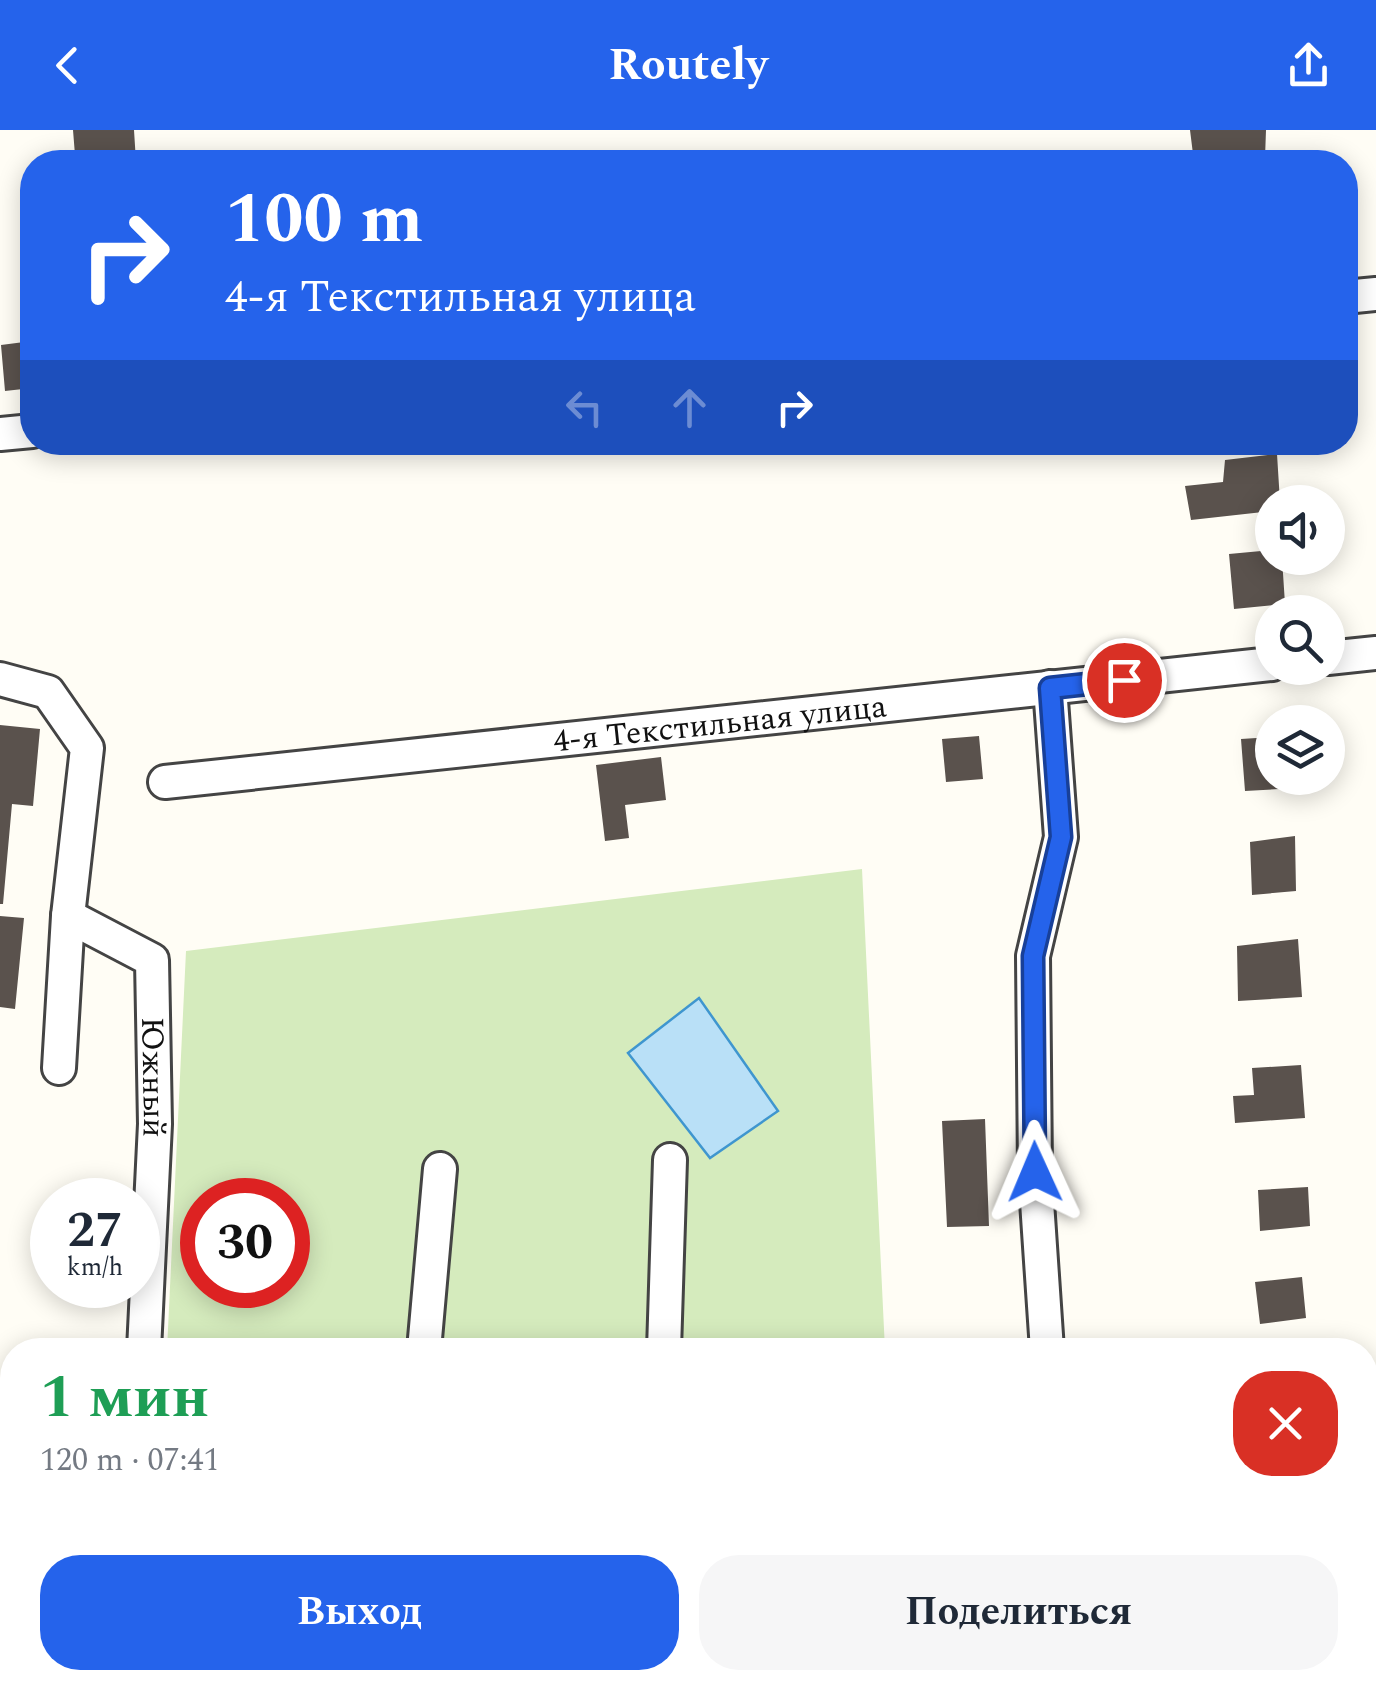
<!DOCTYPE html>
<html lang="ru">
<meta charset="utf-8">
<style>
:root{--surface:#fff;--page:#f6f6f7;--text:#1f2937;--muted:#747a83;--accent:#2563eb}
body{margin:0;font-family:Spectral,serif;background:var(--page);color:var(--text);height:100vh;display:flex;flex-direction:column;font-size:38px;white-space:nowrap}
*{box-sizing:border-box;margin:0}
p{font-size:32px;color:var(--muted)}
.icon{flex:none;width:55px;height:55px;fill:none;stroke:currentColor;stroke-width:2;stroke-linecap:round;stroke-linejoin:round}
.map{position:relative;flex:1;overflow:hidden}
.panel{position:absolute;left:0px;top:1208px;width:1378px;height:352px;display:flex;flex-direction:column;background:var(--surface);border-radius:40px 40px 0 0;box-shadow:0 5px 25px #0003}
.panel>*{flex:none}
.top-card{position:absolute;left:20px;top:20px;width:1338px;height:305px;border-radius:40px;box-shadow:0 5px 25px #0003;background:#2563eb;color:#fff;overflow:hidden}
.fabs{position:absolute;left:1255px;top:355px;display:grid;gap:20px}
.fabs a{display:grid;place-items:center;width:90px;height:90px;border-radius:50%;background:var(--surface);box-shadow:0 5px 25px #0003;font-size:50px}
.speed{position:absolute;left:30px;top:1048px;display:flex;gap:20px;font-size:50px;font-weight:700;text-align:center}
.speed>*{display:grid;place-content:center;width:130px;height:130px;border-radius:50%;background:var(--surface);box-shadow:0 5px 25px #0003;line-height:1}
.speed small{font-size:25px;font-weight:400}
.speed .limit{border:15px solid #d22;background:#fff;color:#111}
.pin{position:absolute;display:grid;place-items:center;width:85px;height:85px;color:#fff;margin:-42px;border:5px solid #fff;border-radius:50%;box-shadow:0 2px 10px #0007}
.me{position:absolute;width:110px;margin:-55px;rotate:359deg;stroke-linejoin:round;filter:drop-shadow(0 0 8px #0008)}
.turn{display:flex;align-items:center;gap:35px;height:210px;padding:0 40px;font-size:45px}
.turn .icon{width:130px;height:130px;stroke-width:2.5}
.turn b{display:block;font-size:70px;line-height:85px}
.lanes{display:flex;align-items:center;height:95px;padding:0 40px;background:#0003;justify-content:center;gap:50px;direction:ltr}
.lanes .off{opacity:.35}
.round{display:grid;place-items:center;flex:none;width:105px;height:105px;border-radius:40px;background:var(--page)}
.summary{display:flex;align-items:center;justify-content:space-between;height:170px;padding:0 40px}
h1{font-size:60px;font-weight:700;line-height:75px;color:#1e9e55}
.button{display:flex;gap:20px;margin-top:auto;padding:20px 40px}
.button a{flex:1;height:115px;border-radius:40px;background:var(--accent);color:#fff;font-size:40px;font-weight:700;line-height:115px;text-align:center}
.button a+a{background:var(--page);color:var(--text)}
header{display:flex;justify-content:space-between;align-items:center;height:130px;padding:0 40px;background:var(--accent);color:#fff;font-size:45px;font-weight:700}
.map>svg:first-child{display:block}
.green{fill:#d5ebbd;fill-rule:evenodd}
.water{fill:#b9e0f7;stroke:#3f96cf;stroke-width:2.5}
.building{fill:#5a524d}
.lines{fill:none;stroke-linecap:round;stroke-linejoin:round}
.minor-casing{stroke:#444;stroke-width:38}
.minor{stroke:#fff;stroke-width:32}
.route-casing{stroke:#184099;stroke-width:25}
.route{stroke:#2563eb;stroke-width:18}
.labels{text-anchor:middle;stroke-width:10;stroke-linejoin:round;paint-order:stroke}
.street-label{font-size:32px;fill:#111;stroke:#fff}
</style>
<header><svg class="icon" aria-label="back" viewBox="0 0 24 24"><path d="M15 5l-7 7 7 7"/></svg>Routely<svg class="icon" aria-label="share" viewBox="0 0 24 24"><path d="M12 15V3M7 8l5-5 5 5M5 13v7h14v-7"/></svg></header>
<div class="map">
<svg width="1376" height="1559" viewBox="0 0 1376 1559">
<rect width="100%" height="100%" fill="#fffdf5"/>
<path class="green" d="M862 739 885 1220H167L186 821ZM202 1070H288V1155H202Z
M147 1548H901V1559H146Z"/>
<path class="water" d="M699 868 778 981 710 1028 628 923Z"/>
<path class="building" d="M73 0H134L136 32H103L102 23 75 25Z
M1190 0H1266L1265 28 1235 32H1194Z
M32 211V258L5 261 1 215Z
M1277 324 1280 372H1272V381L1191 390 1185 356 1223 352 1225 330Z
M1272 420V428H1282L1285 474 1234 479 1229 424Z
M0 595 40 599 33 676 12 674 3 774H0Z
M979 606 983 649 946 652 942 609Z
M1272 607V648H1297V658L1245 661 1241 609Z
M661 627 666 670 625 675 629 708 605 711 596 635Z
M1295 706 1296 761 1252 765 1250 712Z
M0 786 24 788 15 879 0 877Z
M1298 809 1302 867 1238 871 1237 816Z
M1301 935 1305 988 1235 993 1233 966 1254 965 1252 938Z
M985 989 989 1096 947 1097 942 991Z
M1308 1057 1310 1096 1260 1101 1258 1060Z
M1302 1147 1306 1188 1260 1194 1255 1152Z
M0 1351 12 1352V1548H39L38 1559H0Z"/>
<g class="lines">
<defs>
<g id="minor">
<path d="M1345 167 1376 164"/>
<path d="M0 304 32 301"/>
<path d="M1328 528 1376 523"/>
<path d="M0 549 48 562 87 618 68 786 59 938"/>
<path id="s1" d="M165 652 1272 534"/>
<path id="s2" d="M68 786 152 830 155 994 144 1220"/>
<path d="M424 1220 440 1039"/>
<path d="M664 1220 670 1030"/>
<path d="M1047 1220 1035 1042 1033 826 1061 707 1050 557"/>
<path d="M1057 1548V1559"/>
<path d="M118 1559 119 1548"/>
<path d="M395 1559 396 1548"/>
<path d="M651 1559 652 1548"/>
</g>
</defs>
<use href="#minor" class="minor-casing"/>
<use href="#minor" class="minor"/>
</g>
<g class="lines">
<defs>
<path id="route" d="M1035 1042 1033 826 1061 707 1050 558 1124 550"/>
</defs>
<use href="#route" class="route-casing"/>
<use href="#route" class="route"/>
</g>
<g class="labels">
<g class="street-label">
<text dy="11" stroke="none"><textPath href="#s1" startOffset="558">4-я Текстильная улица</textPath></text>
<text dy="11" stroke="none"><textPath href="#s2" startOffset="212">Южный</textPath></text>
</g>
</g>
</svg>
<div class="fabs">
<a><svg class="icon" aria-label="sound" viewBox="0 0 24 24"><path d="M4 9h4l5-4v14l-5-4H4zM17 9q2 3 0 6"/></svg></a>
<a><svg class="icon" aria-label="search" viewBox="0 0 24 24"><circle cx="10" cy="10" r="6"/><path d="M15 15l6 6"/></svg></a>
<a><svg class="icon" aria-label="layers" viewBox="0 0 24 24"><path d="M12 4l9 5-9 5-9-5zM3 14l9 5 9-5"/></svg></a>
</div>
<div class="speed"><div>27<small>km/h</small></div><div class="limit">30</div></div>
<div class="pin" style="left:1124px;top:550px;background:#d93025"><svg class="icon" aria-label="arrive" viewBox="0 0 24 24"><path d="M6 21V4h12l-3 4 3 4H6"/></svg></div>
<svg class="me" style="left:1035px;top:1042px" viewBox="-20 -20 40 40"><path d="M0-17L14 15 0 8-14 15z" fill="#2563eb" stroke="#fff" stroke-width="4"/></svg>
<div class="top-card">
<div class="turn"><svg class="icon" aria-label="right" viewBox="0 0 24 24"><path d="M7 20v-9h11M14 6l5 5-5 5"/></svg><div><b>100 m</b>4-я Текстильная улица</div></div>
<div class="lanes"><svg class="icon off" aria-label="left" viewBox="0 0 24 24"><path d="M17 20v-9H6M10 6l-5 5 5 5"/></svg><svg class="icon off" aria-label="ahead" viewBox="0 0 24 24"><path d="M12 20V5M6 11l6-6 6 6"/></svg><svg class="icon" aria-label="right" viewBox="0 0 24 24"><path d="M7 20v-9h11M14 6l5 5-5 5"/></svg></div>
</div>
<section class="panel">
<div class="summary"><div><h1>1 мин</h1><p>120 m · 07:41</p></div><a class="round" style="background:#d93025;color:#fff"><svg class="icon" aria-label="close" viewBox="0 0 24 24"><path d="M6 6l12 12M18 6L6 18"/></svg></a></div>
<div class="button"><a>Выход</a><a>Поделиться</a></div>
</section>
</div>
